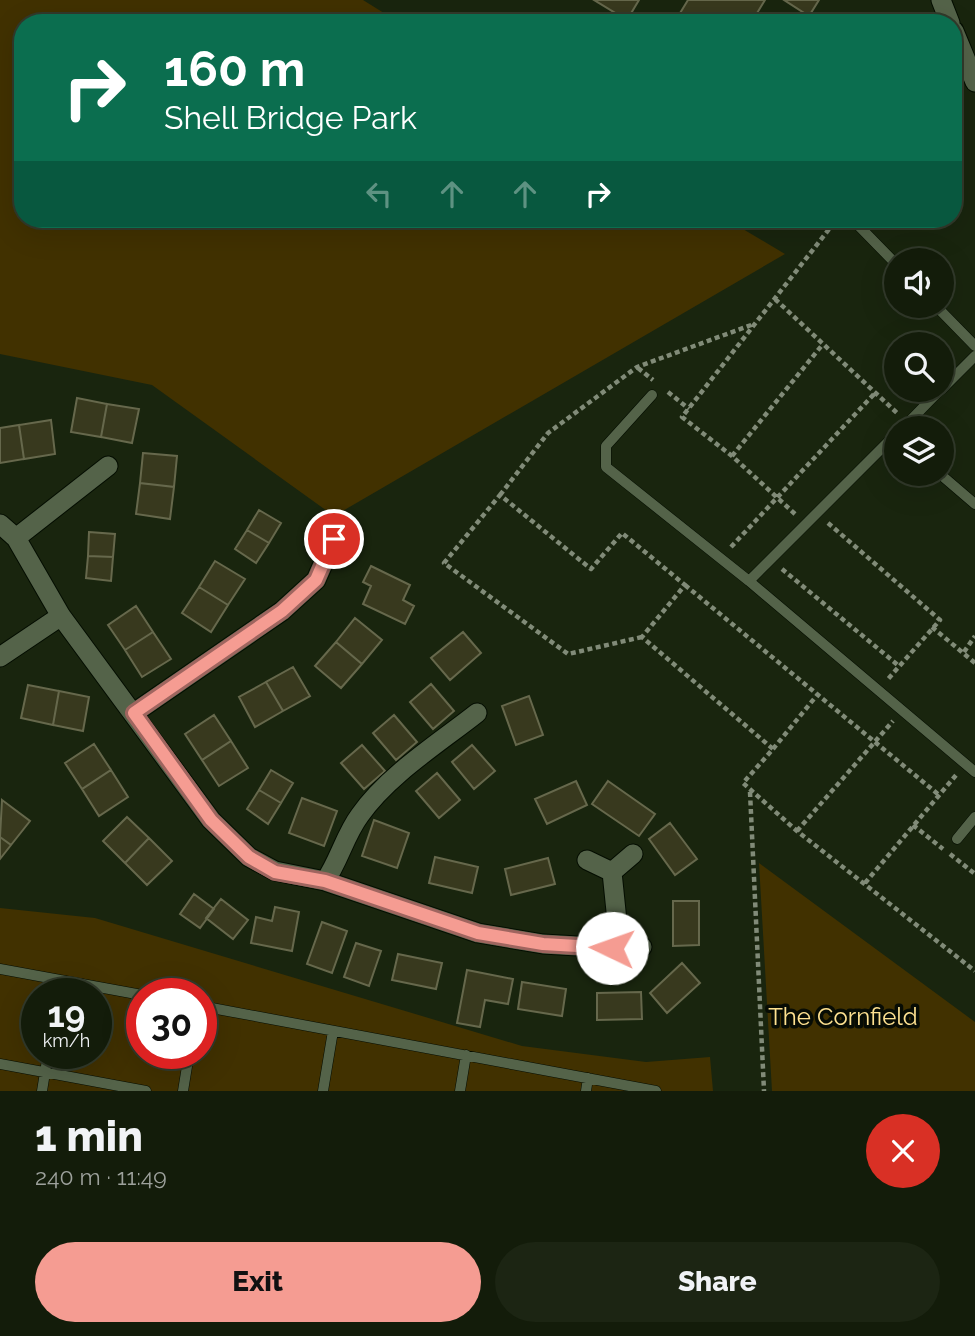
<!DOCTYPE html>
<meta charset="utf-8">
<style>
:root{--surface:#131c0a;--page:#1c2513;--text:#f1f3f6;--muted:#9da19c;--line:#323a2b;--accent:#f59c92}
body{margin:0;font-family:Raleway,sans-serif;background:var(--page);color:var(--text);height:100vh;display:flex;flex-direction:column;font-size:26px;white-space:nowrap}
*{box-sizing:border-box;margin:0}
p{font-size:23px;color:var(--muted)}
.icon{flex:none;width:38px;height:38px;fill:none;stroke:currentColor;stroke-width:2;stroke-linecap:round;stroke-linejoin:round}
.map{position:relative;height:1091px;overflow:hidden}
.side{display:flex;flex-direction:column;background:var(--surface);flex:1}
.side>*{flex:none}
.hud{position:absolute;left:14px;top:14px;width:948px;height:214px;border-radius:28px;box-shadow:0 7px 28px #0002,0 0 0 2px var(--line);background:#0b6e4f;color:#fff;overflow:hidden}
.tools{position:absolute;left:884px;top:248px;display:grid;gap:14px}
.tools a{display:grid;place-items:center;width:70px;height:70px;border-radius:50%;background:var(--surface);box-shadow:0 7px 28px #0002,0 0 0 2px var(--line);font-size:35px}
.speed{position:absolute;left:21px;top:978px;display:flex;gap:14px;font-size:35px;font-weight:700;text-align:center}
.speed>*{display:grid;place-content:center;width:91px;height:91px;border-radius:50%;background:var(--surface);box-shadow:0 7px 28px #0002,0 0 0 2px var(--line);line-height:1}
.speed small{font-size:18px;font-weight:400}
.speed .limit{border:10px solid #d22;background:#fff;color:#111}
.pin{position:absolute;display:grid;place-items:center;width:60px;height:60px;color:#fff;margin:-30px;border:4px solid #fff;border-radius:50%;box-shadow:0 2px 7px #0007}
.me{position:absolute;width:77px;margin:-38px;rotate:273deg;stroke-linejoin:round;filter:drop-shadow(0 0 5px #0008)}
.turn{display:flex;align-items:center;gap:24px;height:147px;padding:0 35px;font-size:32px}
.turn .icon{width:91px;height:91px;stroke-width:2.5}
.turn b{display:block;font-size:49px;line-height:60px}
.lanes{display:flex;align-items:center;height:66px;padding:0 35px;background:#0003;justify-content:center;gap:35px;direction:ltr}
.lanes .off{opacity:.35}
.round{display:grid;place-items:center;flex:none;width:74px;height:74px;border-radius:37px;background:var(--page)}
.overview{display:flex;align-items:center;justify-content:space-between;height:119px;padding:0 35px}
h1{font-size:42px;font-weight:800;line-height:52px}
.cta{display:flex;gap:14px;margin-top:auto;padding:14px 35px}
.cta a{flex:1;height:80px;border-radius:42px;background:var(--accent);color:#111;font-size:28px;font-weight:800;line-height:80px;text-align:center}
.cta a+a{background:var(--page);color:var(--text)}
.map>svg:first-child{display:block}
.green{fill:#413100;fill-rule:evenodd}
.building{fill:#38391e;stroke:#66684c;stroke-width:2}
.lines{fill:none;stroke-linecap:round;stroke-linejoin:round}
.service-casing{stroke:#040d00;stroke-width:11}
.minor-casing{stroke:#040d00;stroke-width:21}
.path{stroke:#818b78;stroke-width:4.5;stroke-dasharray:5 3.5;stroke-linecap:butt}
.service{stroke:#546349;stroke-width:10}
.minor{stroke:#546349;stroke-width:19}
.route-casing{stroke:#9f655f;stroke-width:18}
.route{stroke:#f59c92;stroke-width:12}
.labels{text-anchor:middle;stroke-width:7;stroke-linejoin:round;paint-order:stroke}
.park-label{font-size:24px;fill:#fee190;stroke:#070c04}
</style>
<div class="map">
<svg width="975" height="1091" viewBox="0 0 975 1091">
<rect width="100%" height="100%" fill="#19250e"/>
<path class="green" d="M0 0H363L400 23H23V219H726L785 254 334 516 152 385 0 354Z
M759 863 975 1022V1091H772Z
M0 908 95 918 522 1046 646 1062 710 1057 713 1091H0ZM37 994H96V1054H37ZM142 994H201V1054H142Z"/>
<path class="building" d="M594 0H639L627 20Z
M688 0H765L751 23H674Z
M784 0H819L809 16Z
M77 398 107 404 101 437 71 432Z
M107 404 139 409 132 443 101 437Z
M51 420 55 454 24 459 19 425Z
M19 425 24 459 0 463V428Z
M143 453 177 456 174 487 140 483Z
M140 483 174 487 170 519 136 514Z
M259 510 281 523 269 543 247 530Z
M247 530 269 543 256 563 235 549Z
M89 532 115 534 113 557 88 556Z
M88 556 113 557 111 581 86 578Z
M215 561 245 579 228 605 199 587Z
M371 566 410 585 403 600 414 606 405 624 363 604 371 586 363 582Z
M199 587 228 605 211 632 182 613Z
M136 606 153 632 125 650 108 625Z
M355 618 382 640 362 664 336 642Z
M153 632 171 659 142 677 125 650Z
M463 632 481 653 450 680 431 658Z
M336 642 362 664 341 688 315 666Z
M293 667 310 696 283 711 266 682Z
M266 682 283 711 255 727 239 697Z
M431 684 454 711 433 729 410 702Z
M28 685 59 691 53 725 21 718Z
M59 691 89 697 83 731 53 725Z
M529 696 543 735 516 745 502 706Z
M214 715 231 741 202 760 185 734Z
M394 715 417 742 396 760 373 733Z
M231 741 248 768 219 786 202 760Z
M94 744 111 770 82 789 65 763Z
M362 745 385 771 364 789 341 763Z
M472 745 495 771 474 789 452 762Z
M111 770 128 797 99 816 82 789Z
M271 770 293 783 281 803 259 790Z
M437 773 460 800 439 818 416 791Z
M576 781 587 805 547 824 535 799Z
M608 781 655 814 639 836 592 804Z
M259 790 281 803 268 824 247 809Z
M302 798 337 811 324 846 289 833Z
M2 800 30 821 11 845 0 837Z
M127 817 149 838 125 863 103 841Z
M374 820 409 833 397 868 362 856Z
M670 823 697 859 675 875 649 839Z
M0 837 11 845 0 859Z
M149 838 172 861 147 885 125 863Z
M435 857 478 867 472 893 429 883Z
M548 858 555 884 511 895 505 869Z
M194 894 214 909 200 928 180 914Z
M221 899 248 920 233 939 206 918Z
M673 901H699V945L673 946Z
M275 907 299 912 292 951 251 943 256 917 272 921Z
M322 922 347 931 332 973 307 964Z
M356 943 381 951 369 986 344 977Z
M398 954 442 963 436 989 392 980Z
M682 963 700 983 667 1013 650 993Z
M467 970 513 979 508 1004 485 1000 480 1027 457 1023Z
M522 982 566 989 562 1016 518 1009Z
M641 992 642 1019 597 1020V993Z"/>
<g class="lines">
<defs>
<path id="service" d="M854 221 896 264
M936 306 975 346
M942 389 975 356
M652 395 606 446V467L749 581 975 772
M902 429 940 390
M940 474 975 504
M749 581 896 434
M957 839 975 817
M0 969 142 995
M57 994 60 980
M201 1006 656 1091
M0 1064 146 1091
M42 1091 48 1054
M183 1091 189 1054
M323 1091 333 1031
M460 1091 466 1055
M586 1091 588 1078"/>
<path id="minor" d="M941 0 950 23
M954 31 975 82
M0 524 16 538 61 616 211 820 249 857 275 871 325 881 478 933 543 944 612 948 617 921 612 872
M16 538 108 466
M0 657 61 616
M134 713 282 611 316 580 334 539
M587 860 612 872 633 854
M325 881C339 861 345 835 360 815 388 775 439 743 477 713
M612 948 642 947"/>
</defs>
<use href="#service" class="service-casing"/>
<use href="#minor" class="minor-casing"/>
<path class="path" d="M775 299 897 413
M638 368 653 380
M668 392 689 409
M732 456 823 344
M500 495 548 433 637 367 754 324
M795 514 732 456 682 417 837 219
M828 523 940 620 888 679
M731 547 875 393
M782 569 899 666
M685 585 939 795
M932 627 975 663
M642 637 568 654 444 563 500 495 591 569 622 533 685 585 642 637 773 749 743 783 797 831 975 971
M964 652 975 636
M773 749 818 694
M750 792 764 1091
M913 825 943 849
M797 831 893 721
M950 854 975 874
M865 883 957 774"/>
<use href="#service" class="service"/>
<use href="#minor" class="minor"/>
</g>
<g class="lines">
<defs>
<path id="route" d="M334 539 316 580 282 611 134 713 211 820 249 857 275 872 325 881 478 933 543 944 612 948"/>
</defs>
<use href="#route" class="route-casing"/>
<use href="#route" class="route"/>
</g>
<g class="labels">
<g class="park-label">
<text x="843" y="1025">The Cornfield</text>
</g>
</g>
</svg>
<div class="tools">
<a><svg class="icon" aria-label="sound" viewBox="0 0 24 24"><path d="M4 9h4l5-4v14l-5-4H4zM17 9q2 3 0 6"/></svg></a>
<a><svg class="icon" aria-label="search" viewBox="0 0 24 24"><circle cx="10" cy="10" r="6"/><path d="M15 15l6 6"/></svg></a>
<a><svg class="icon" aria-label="layers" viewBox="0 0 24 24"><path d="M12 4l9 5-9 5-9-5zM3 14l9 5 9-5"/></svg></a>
</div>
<div class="speed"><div>19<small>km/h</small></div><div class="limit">30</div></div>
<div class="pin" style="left:334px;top:539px;background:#d93025"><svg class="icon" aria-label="arrive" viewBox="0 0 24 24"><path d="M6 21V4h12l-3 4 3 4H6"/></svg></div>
<svg class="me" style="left:612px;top:948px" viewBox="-20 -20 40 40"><circle r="19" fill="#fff"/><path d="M0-13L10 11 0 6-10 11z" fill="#f59c92"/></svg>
<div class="hud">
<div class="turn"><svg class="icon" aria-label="right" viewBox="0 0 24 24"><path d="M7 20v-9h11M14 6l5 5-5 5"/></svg><div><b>160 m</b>Shell Bridge Park</div></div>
<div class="lanes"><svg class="icon off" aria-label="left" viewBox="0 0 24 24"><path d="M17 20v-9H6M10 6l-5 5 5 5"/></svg><svg class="icon off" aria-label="ahead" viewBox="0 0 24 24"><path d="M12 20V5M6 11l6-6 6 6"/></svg><svg class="icon off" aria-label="ahead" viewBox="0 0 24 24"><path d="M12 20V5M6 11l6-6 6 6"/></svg><svg class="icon" aria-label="right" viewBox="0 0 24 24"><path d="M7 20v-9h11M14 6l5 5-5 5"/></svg></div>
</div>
</div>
<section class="side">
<div class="overview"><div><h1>1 min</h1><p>240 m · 11:49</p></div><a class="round" style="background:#d93025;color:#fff"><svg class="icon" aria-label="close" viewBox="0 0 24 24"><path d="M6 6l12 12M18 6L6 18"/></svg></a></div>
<div class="cta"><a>Exit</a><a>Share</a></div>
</section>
